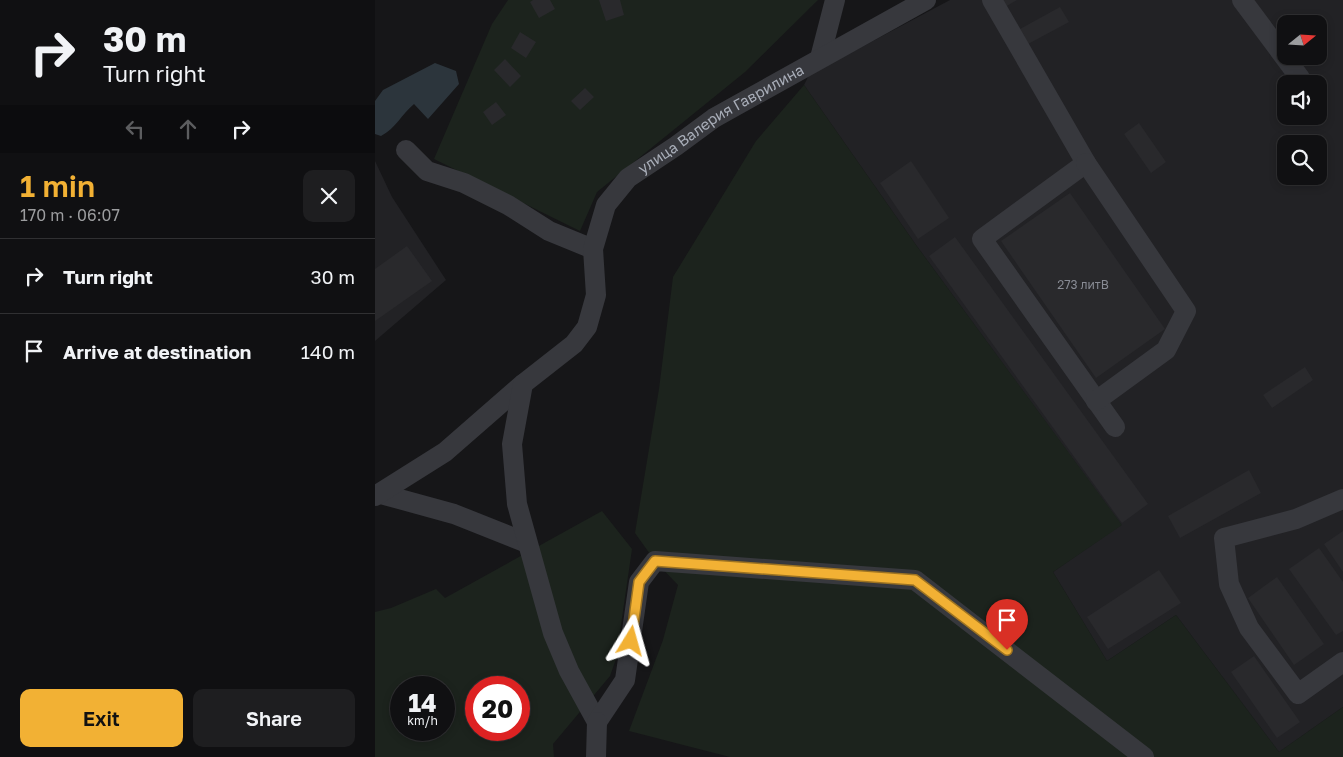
<!DOCTYPE html>
<meta charset="utf-8">
<style>
:root{--surface:#101012;--page:#1e1e20;--text:#f1f3f6;--muted:#9c9d9f;--line:#303032;--accent:#f2b134}
body{margin:0;font-family:"Golos Text",sans-serif;background:var(--page);color:var(--text);height:100vh;display:flex;flex-direction:column;font-size:19px;white-space:nowrap}
*{box-sizing:border-box;margin:0}
p{font-size:16px;color:var(--muted)}
.icon{flex:none;width:28px;height:28px;fill:none;stroke:currentColor;stroke-width:2;stroke-linecap:round;stroke-linejoin:round}
.map{position:relative;flex:1;overflow:hidden}
.sheet{display:flex;flex-direction:column;background:var(--surface);width:375px}
.sheet>*{flex:none}
.hud{background:#101012;color:var(--text);overflow:hidden}
.needle{width:32px;rotate:72deg}
.controls{position:absolute;left:902px;top:15px;display:grid;gap:10px}
.controls a{display:grid;place-items:center;width:50px;height:50px;border-radius:10px;background:var(--surface);box-shadow:0 2px 8px #0003,0 0 0 1px var(--line);font-size:25px}
.speed{position:absolute;left:15px;top:676px;display:flex;gap:10px;font-size:25px;font-weight:700;text-align:center}
.speed>*{display:grid;place-content:center;width:65px;height:65px;border-radius:50%;background:var(--surface);box-shadow:0 2px 8px #0003,0 0 0 1px var(--line);line-height:1}
.speed small{font-size:12px;font-weight:400}
.speed .limit{border:8px solid #d22;background:#fff;color:#111}
.pin{position:absolute;display:grid;place-items:center;width:42px;height:42px;color:#fff;margin:-51px -21px;border-radius:50% 50% 50% 0;rotate:-45deg;box-shadow:0 0 5px #0007}
.pin .icon{rotate:45deg}
.me{position:absolute;width:55px;margin:-28px;rotate:8deg;stroke-linejoin:round;filter:drop-shadow(0 0 4px #0008)}
.turn{display:flex;align-items:center;gap:18px;height:105px;padding:0 20px;font-size:22px}
.turn .icon{width:65px;height:65px;stroke-width:2.5}
.turn b{display:block;font-size:35px;line-height:42px}
.lanes{display:flex;align-items:center;height:48px;padding:0 20px;background:#0003;justify-content:center;gap:25px;direction:ltr}
.lanes .off{opacity:.35}
.round{display:grid;place-items:center;flex:none;width:52px;height:52px;border-radius:10px;background:var(--page)}
.headline{display:flex;align-items:center;justify-content:space-between;height:85px;padding:0 20px}
h1{font-size:30px;font-weight:600;line-height:38px;color:var(--accent)}
.primary-button{display:flex;gap:10px;margin-top:auto;padding:10px 20px}
.primary-button a{flex:1;height:58px;border-radius:10px;background:var(--accent);color:#111;font-size:20px;font-weight:600;line-height:58px;text-align:center}
.primary-button a+a{background:var(--page);color:var(--text)}
ul{padding:0;list-style:none}
li{display:flex;align-items:center;gap:15px;height:75px;padding:0 20px;border-top:1px solid var(--line)}
li div{flex:1}
li b{display:block;font-size:19px}
li em{font-style:normal}
main{display:flex;flex:1;min-height:0}
.map>svg:first-child{display:block}
.built{fill:#222225;fill-rule:evenodd}
.green{fill:#1c231d;fill-rule:evenodd}
.water{fill:#2c353c}
.building{fill:#29292c}
.lines{fill:none;stroke-linecap:round;stroke-linejoin:round}
.minor{stroke:#37383d;stroke-width:20}
.route-casing{stroke:#9d7322;stroke-width:12}
.route{stroke:#f2b134;stroke-width:9}
.labels{text-anchor:middle;stroke-width:5;stroke-linejoin:round;paint-order:stroke}
.number-label{font-size:12px;fill:#888b94}
.street-label{font-size:15px;fill:#a8adb8;stroke:#111113}
</style>
<main>
<section class="sheet">
<div class="hud">
<div class="turn"><svg class="icon" aria-label="right" viewBox="0 0 24 24"><path d="M7 20v-9h11M14 6l5 5-5 5"/></svg><div><b>30 m</b>Turn right</div></div>
<div class="lanes"><svg class="icon off" aria-label="left" viewBox="0 0 24 24"><path d="M17 20v-9H6M10 6l-5 5 5 5"/></svg><svg class="icon off" aria-label="ahead" viewBox="0 0 24 24"><path d="M12 20V5M6 11l6-6 6 6"/></svg><svg class="icon" aria-label="right" viewBox="0 0 24 24"><path d="M7 20v-9h11M14 6l5 5-5 5"/></svg></div>
</div>
<div class="headline"><div><h1>1 min</h1><p>170 m · 06:07</p></div><a class="round"><svg class="icon" aria-label="close" viewBox="0 0 24 24"><path d="M6 6l12 12M18 6L6 18"/></svg></a></div>
<ul>
<li><svg class="icon" aria-label="right" viewBox="0 0 24 24"><path d="M7 20v-9h11M14 6l5 5-5 5"/></svg><div><b>Turn right</b></div><em>30 m</em></li>
<li><svg class="icon" aria-label="arrive" viewBox="0 0 24 24"><path d="M6 21V4h12l-3 4 3 4H6"/></svg><div><b>Arrive at destination</b></div><em>140 m</em></li>
</ul>
<div class="primary-button"><a>Exit</a><a>Share</a></div>
</section>
<div class="map">
<svg width="968" height="757" viewBox="0 0 968 757">
<rect width="100%" height="100%" fill="#161618"/>
<path class="built" d="M575 0H968V707L904 752 801 615 732 661 678 572 746 525 541 245 429 85 434 75ZM911 24H944V56H911ZM911 84H944V116H911ZM911 144H944V176H911Z
M0 161 17 197 71 280 0 341Z"/>
<path class="green" d="M133 0H443L370 72 222 192 205 231 59 159 117 24Z
M429 85 541 245 747 525 678 572 732 661 801 615 904 752 968 707V757H355L254 731 288 640 303 585 280 561 260 533 284 389 298 277 381 141Z
M227 511 257 549 241 659 235 676 178 744 179 757H0V612L16 608 61 589 70 598ZM26 688H69V730H26ZM101 688H144V730H101Z"/>
<path class="water" d="M60 63 81 71 84 84 53 119 39 104C26 115 21 128 6 136L0 134V101L8 90Z"/>
<path class="building" d="M158 0H175L180 9 164 18 155 2Z
M224 0H245L249 15 231 21Z
M626 0H642L630 7Z
M685 7 694 22 653 44 645 29Z
M145 32 161 42 151 58 136 48Z
M130 59 146 76 135 87 119 70Z
M210 88 219 97 205 110 196 101Z
M121 102 131 115 117 125 108 112Z
M764 123 791 162 776 173 749 134Z
M536 161 574 218 543 239 505 183Z
M695 193 790 329 721 378 626 241Z
M580 237 773 504 747 523 554 256Z
M32 246 57 281 0 321V269Z
M930 367 938 380 897 408 888 395Z
M874 470 886 493 805 538 793 516Z
M968 531V572L949 544Z
M944 548 968 582V631L961 635 914 569Z
M784 570 806 603 733 649 712 617Z
M902 577 949 644 919 665 873 598Z
M879 656 925 722 902 738 856 672Z"/>
<g class="lines">
<g class="minor">
<path d="M617 0 711 163 607 239 740 427"/>
<path d="M867 0 925 78"/>
<path d="M445 58 460 0"/>
<path d="M31 150 52 171 89 183 133 205 174 231 218 249"/>
<path d="M711 163 811 311 791 350 721 401"/>
<path d="M6 494 79 514 152 543"/>
<path d="M0 496 70 452 148 384"/>
<path d="M968 499 921 519 849 538 854 584 874 628 923 694 968 662"/>
<path id="s1" d="M222 722 194 671 178 633 142 504 137 444 148 384 199 344 212 327 221 295 218 249 231 205 253 178 301 146 339 118 551 0"/>
<path d="M222 722 250 680 264 582 280 561 540 580 769 757"/>
<path d="M221 757 222 722"/>
</g>
</g>
<g class="lines">
<defs>
<path id="route" d="M256 641 264 582 280 561 540 580 632 650"/>
</defs>
<use href="#route" class="route-casing"/>
<use href="#route" class="route"/>
</g>
<g class="labels">
<g class="number-label">
<text x="708" y="289">273 литВ</text>
</g>
<g class="street-label">
<text dy="5" stroke="none"><textPath href="#s1" startOffset="711">улица Валерия Гаврилина</textPath></text>
</g>
</g>
</svg>
<div class="controls">
<a><svg class="needle" viewBox="-14 -14 28 28"><path d="M0-13l5 13h-10z" fill="#e53935"/><path d="M0 13l5-13h-10z" fill="#9c9d9f"/></svg></a>
<a><svg class="icon" aria-label="sound" viewBox="0 0 24 24"><path d="M4 9h4l5-4v14l-5-4H4zM17 9q2 3 0 6"/></svg></a>
<a><svg class="icon" aria-label="search" viewBox="0 0 24 24"><circle cx="10" cy="10" r="6"/><path d="M15 15l6 6"/></svg></a>
</div>
<div class="speed"><div>14<small>km/h</small></div><div class="limit">20</div></div>
<div class="pin" style="left:632px;top:650px;background:#d93025"><svg class="icon" aria-label="arrive" viewBox="0 0 24 24"><path d="M6 21V4h12l-3 4 3 4H6"/></svg></div>
<svg class="me" style="left:256px;top:641px" viewBox="-20 -20 40 40"><path d="M0-17L14 15 0 8-14 15z" fill="#f2b134" stroke="#fff" stroke-width="4"/></svg>
</div>
</main>
